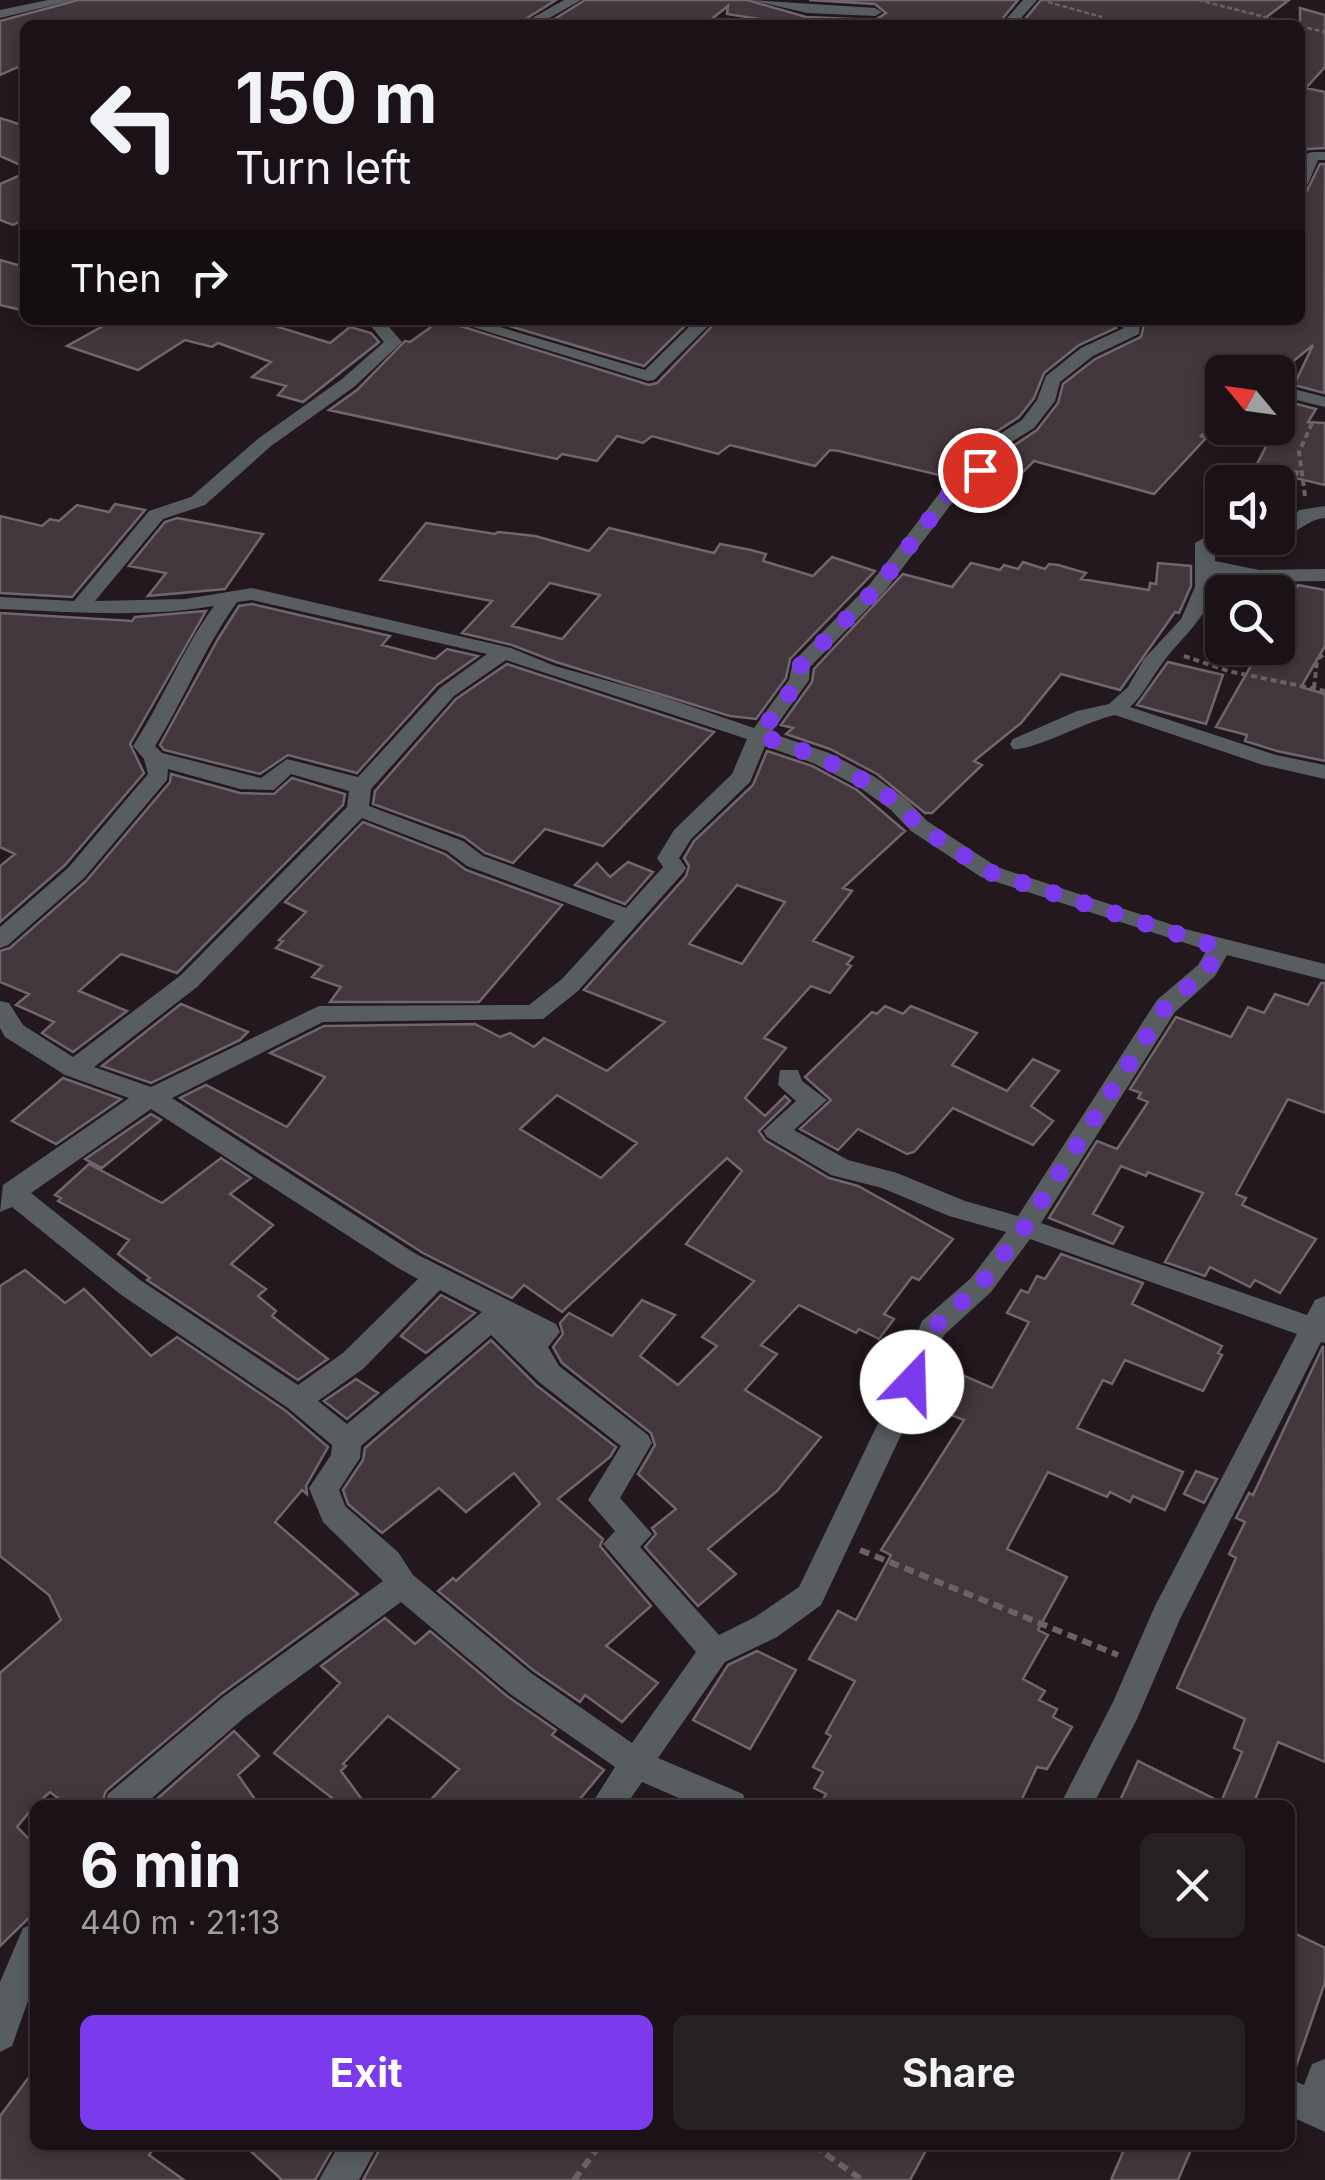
<!DOCTYPE html>
<meta charset="utf-8">
<style>
:root{--surface:#1a1216;--page:#272023;--text:#f1f3f6;--muted:#9f9ea1;--line:#383235;--accent:#7c3aed}
body{margin:0;font-family:Inter,sans-serif;background:var(--page);color:var(--text);height:100vh;display:flex;flex-direction:column;font-size:38px;white-space:nowrap}
*{box-sizing:border-box;margin:0}
p{font-size:32px;color:var(--muted)}
.icon{flex:none;width:55px;height:55px;fill:none;stroke:currentColor;stroke-width:2;stroke-linecap:round;stroke-linejoin:round}
.map{position:relative;flex:1;overflow:hidden}
.drawer{position:absolute;left:30px;top:1800px;width:1265px;height:350px;display:flex;flex-direction:column;background:var(--surface);border-radius:15px;box-shadow:0 5px 15px #0003,0 0 0 2px var(--line)}
.drawer>*{flex:none}
.guide{position:absolute;left:20px;top:20px;width:1285px;height:305px;border-radius:15px;box-shadow:0 5px 15px #0003,0 0 0 2px var(--line);background:#1a1216;color:var(--text);overflow:hidden}
.needle{width:65px;rotate:299deg}
.fabs{position:absolute;left:1205px;top:355px;display:grid;gap:20px}
.fabs a{display:grid;place-items:center;width:90px;height:90px;border-radius:15px;background:var(--surface);box-shadow:0 5px 15px #0003,0 0 0 2px var(--line);font-size:50px}
.pin{position:absolute;display:grid;place-items:center;width:85px;height:85px;color:#fff;margin:-42px;border:5px solid #fff;border-radius:50%;box-shadow:0 2px 10px #0007}
.me{position:absolute;width:110px;margin:-55px;rotate:21deg;stroke-linejoin:round;filter:drop-shadow(0 0 8px #0008)}
.turn{display:flex;align-items:center;gap:35px;height:210px;padding:0 50px;font-size:45px}
.turn .icon{width:130px;height:130px;stroke-width:2.5}
.turn b{display:block;font-size:70px;line-height:85px}
.then{display:flex;align-items:center;height:95px;padding:0 50px;background:#0003;gap:20px;font-size:38px}
.round{display:grid;place-items:center;flex:none;width:105px;height:105px;border-radius:15px;background:var(--page)}
.head{display:flex;align-items:center;justify-content:space-between;height:170px;padding:0 50px}
h1{font-size:60px;font-weight:700;line-height:75px}
.cta{display:flex;gap:20px;margin-top:auto;padding:20px 50px}
.cta a{flex:1;height:115px;border-radius:15px;background:var(--accent);color:#fff;font-size:40px;font-weight:700;line-height:115px;text-align:center}
.cta a+a{background:var(--page);color:var(--text)}
.map>svg:first-child{display:block}
.building{fill:#41373d;stroke:#72666d;stroke-width:2.5;fill-rule:evenodd}
.lines{fill:none;stroke-linecap:round;stroke-linejoin:round}
.path-far2{stroke:#6b6267;stroke-width:2.5;stroke-dasharray:5 2.5;stroke-linecap:butt}
.path-far1{stroke:#6b6267;stroke-width:4;stroke-dasharray:6 4;stroke-linecap:butt}
.path{stroke:#6b6267;stroke-width:6;stroke-dasharray:10 6;stroke-linecap:butt}
.minor{fill:#585e60;fill-rule:evenodd}
.route{stroke:#7c3aed;stroke-width:18;stroke-dasharray:0 32.4}
</style>
<div class="map">
<svg width="1325" height="2180" viewBox="0 0 1325 2180">
<rect width="100%" height="100%" fill="#22181e"/>
<path class="building" d="M78 0H556L516 25H25V64L0 75V21Z
M585 0H747L806 17 875 20 886 13 875 4 809 0H1018L997 25H798L727 14 728 6 704 25H545Z
M1041 0H1289L1256 25H1020Z
M1300 8 1325 15V67L1306 88 1325 92V148L1307 149 1300 160Z
M0 118 25 126V167L0 156Z
M1320 164H1325L1324 393 1294 385 1313 345 1280 372 1244 369 1222 372V419L1201 436 1206 438 1154 494 1034 461 1018 477 994 469 1010 448 1037 430 1058 403 1063 384 1095 359 1141 337 1144 325 1140 320H1300V205Z
M25 173V219L13 225 0 220V184Z
M0 260 25 267V311L0 305Z
M114 320H256L330 343 350 327 371 333 379 342 303 402 278 395 286 386 252 377 271 362 218 343 212 347 185 340 138 370 67 346Z
M441 320 649 385 657 383 718 320H1106L1116 328 1079 345 1044 373 1034 398 1019 417 993 434 970 463 951 478 839 451 830 450 815 466 730 445 718 454 652 436 643 443 617 436 597 461 562 454 557 459 329 410 357 390 405 341 410 342Z
M489 320H691L644 366Z
M1289 402 1316 409 1308 422 1325 423V485L1295 478 1298 472 1257 464Z
M115 504 145 510 72 597 0 593V516L42 526 50 519 59 521 77 505 109 512Z
M177 518 210 524 263 534 225 589 148 596 166 573 129 566 165 522Z
M426 523 495 534 498 532 535 536 589 551 609 528 714 553 720 544 751 550 766 554 763 561 813 576 832 557 875 571 790 659 786 678 756 719 730 716 556 662 512 645 462 633 492 601 380 580ZM550 583 600 595 562 639 512 626Z
M1023 562 1045 569 1049 564 1058 565 1086 573 1081 579 1149 590 1150 583 1156 584 1158 563 1191 566V586L1179 613 1175 612 1120 690 1061 674 1021 723 974 761 982 765 932 813H925L877 774 830 749 786 734 793 728 781 725 812 682 814 669 903 574 952 587 971 563 1000 570 1004 565 1018 569Z
M1298 585 1325 590V646L1301 687 1325 694V761L1277 751 1245 741 1247 735 1216 727 1261 648H1278V615Z
M252 604 390 636 382 645 435 659 447 649 478 656 437 685 357 773 288 755 260 774 164 750 160 745 218 639 239 606Z
M206 611 130 744 144 773 65 865 0 922V866L15 854 0 847V613L132 621 135 617Z
M1168 662 1223 675 1206 724 1137 705Z
M507 664 714 732 603 846 545 829 513 863 485 853 464 837 373 804 375 791 456 699Z
M767 751 812 766 857 790 905 831 843 888 852 891 813 941 853 957 847 964 851 966 830 993 811 986 764 1038 786 1048 745 1098 765 1116 785 1096 790 1101 759 1131 765 1140 829 1178 858 1186 953 1239 919 1280 912 1277 884 1314 894 1319 879 1339 859 1329 856 1333 799 1305 761 1345 777 1354 745 1390 821 1437 777 1491 708 1549 736 1574 698 1606 645 1547 656 1534 652 1528 676 1509 638 1474 655 1445 651 1433 562 1363 553 1347 563 1334 560 1323 569 1313 612 1336 642 1300 675 1315 640 1356 678 1385 717 1346 702 1337 754 1281 686 1244 742 1171 727 1158 562 1312 524 1285 512 1298 423 1253 180 1098 206 1085 287 1127 325 1077 270 1053 324 1026 475 1024 500 1037 510 1033 534 1047 544 1038 607 1071 665 1022 584 990 686 876 689 866 684 858 694 841 753 785ZM737 885 785 902 742 964 689 944ZM557 1095 637 1143 601 1178 520 1129Z
M171 774 240 793 274 794 292 778 345 794 343 805 177 973 121 954 79 991 127 1011 73 1052 42 1033 54 1022 16 1005 29 994 0 982V951L10 948 86 881 170 782Z
M363 822 445 854 466 870 562 905 479 1002H330L341 987 312 977 322 966 276 948 283 941 279 940 306 912 285 902Z
M628 862 653 872 625 904 575 885 597 863 610 877Z
M1321 983H1325V1113L1288 1099 1236 1194 1246 1198 1242 1205 1316 1239 1280 1293 1255 1280 1250 1287 1210 1267 1205 1276 1165 1262 1203 1193 1148 1172 1146 1176 1121 1166 1093 1214 1123 1227 1113 1244 1049 1218 1097 1141 1117 1149 1148 1102 1138 1098 1141 1093 1130 1089 1176 1017 1231 1037 1248 1007 1264 1013 1275 994 1308 1005Z
M181 1004 248 1032 240 1040 151 1083 102 1066Z
M885 1006 903 1014 911 1006 977 1033 952 1065 1007 1091 1033 1059 1059 1071 1031 1106 1053 1121 1033 1145 953 1108 914 1152 907 1154 858 1129 838 1150 800 1129 831 1100 805 1077 872 1012 877 1014Z
M63 1078 121 1099 56 1144 12 1121Z
M151 1114 161 1120 102 1168 85 1159Z
M221 1158 251 1178 230 1194 273 1225 231 1264 266 1289 258 1296 276 1311 272 1316 328 1359 298 1380 147 1280 150 1278 118 1254 129 1240 58 1201 61 1198 55 1195 89 1164 162 1203Z
M1061 1254 1143 1283 1132 1304 1222 1346 1218 1353 1222 1355 1203 1391 1125 1360 1112 1384 1103 1380 1077 1428 1183 1472 1165 1510 1133 1496 1130 1502 1110 1492 1107 1497 1048 1472 1007 1549 1067 1577 1038 1630 1048 1635 1023 1679 1045 1691 1039 1700 1057 1709 1053 1717 1072 1727 1047 1769 1037 1767 1019 1805H820L826 1794 814 1788 823 1772 813 1767 831 1736 826 1733 855 1681 809 1659 838 1611 856 1620 891 1555 881 1550 964 1420 929 1406 951 1370 992 1388 1029 1322 1007 1313 1021 1290 1028 1293 1037 1276 1045 1279Z
M25 1270 65 1303 84 1289 151 1356 177 1337 286 1411 328 1447 306 1486 307 1494 302 1490 275 1522 358 1594 221 1694 106 1791 101 1805H67L50 1792 35 1805 17 1827 35 1845V1912L0 1946V1673L61 1620 49 1595 0 1556V1286Z
M441 1295 475 1313 426 1353 401 1336Z
M491 1340 536 1385 616 1447 610 1457 558 1499 603 1539 600 1546 651 1606 606 1646 658 1683 622 1722 585 1695 580 1702 533 1670 438 1591 453 1578 456 1581 540 1504 514 1473 466 1512 439 1488 382 1533 348 1504 343 1490 363 1460 365 1448Z
M1323 1346 1325 1762 1278 1742 1253 1805H1118L1138 1761 1221 1802 1242 1752 1234 1748 1245 1719 1177 1688 1236 1558 1229 1554 1245 1522 1236 1518 1249 1493 1253 1495Z
M356 1379 378 1393 347 1419 324 1401Z
M1196 1471 1217 1479 1204 1503 1184 1494Z
M385 1618 415 1644 430 1631 507 1696 556 1730 552 1735 604 1770 575 1805H426L459 1769 388 1716 343 1764 346 1766 341 1771 366 1805H341L274 1753 340 1683 321 1666Z
M757 1651 796 1670 750 1749 693 1720 728 1665Z
M234 1731 259 1756 238 1775 259 1805H150Z
M1290 1931 1325 1948V1982L1294 2072H1290Z
M35 2069V2145H156L149 2155 184 2180H0V2116Z
M244 2145H335L315 2180H282Z
M382 2145H929L910 2180H363Z
M1126 2145H1193L1178 2180H1111Z"/>
<g class="lines">
<path class="path-far2" d="M1198 0 1297 25
M1048 2 1102 17
M1300 26 1325 32"/>
<path class="path-far1" d="M1217 491 1222 494
M1305 496 1299 452 1313 421
M1184 656 1228 671 1325 691
M1314 688 1317 660 1325 653"/>
<path class="path" d="M860 1550 1118 1655
M813 2145 862 2180
M574 2180 597 2149 592 2145"/>
<path class="minor" d="M48 0H74L0 18V10Z
M564 0H581L537 25H520Z
M751 0 875 8 882 12 875 16 807 13Z
M1023 0H1037L1015 25H1001Z
M1313 152H1325V160H1318L1308 184 1300 189V168L1308 153Z
M366 320H383L402 342 354 387 271 446 205 505 163 519 95 601 185 599 252 588 511 648 555 666 658 695 754 728 789 680 793 662 870 584 942 490 973 466 995 437 1022 420 1037 400 1046 376 1081 348 1124 328 1110 320H1134L1140 325 1139 334 1093 356 1060 382 1055 401 1034 428 1007 445 985 474 956 498 884 592 810 667 809 680 771 733 829 753 875 777 907 800 927 821 997 867 1185 929 1325 964V980L1227 955 1215 976 1175 1012 1041 1223 1307 1315 1315 1300 1325 1296V1343L1321 1342 1180 1619 1137 1719 1093 1805H1060L1113 1702 1155 1606 1297 1334 1030 1239 991 1292 944 1335 926 1382 821 1605 777 1637 725 1662 658 1758 743 1794 747 1805H695L642 1782 626 1805H591L615 1767 509 1693 401 1602 245 1717 144 1805H104L108 1794 223 1697 383 1581 323 1522 309 1488 331 1455 332 1445 288 1408 120 1294 12 1207 0 1212 3 1185 129 1098 65 1075 5 1037 0 1028V1001L9 1003 23 1025 73 1057 181 975 347 807 349 791 291 774 274 790 240 789 168 769 167 780 84 878 8 945 0 948V927L68 868 148 774 144 759 133 746C163 700 182 650 214 606 144 618 71 612 0 609V597L74 601 149 511 191 497 259 438 342 379 384 342ZM252 600 487 654 440 688 358 777 287 759 261 778 162 753 155 746C185 698 204 648 237 602ZM506 660 747 739 732 774 674 830 657 858 663 867 626 908 483 856 463 841 369 806 371 789 454 696ZM765 746 813 763 859 787 891 810 911 831 981 877 1207 950 1198 965 1157 1000 1018 1216 965 1201 897 1173 848 1160 794 1130 827 1100 802 1081 798 1070H780L778 1085 796 1101 763 1131 767 1137 831 1175 882 1188 949 1216 1006 1232 971 1278 922 1321 898 1382 799 1587 755 1617 719 1635 640 1547 652 1534 620 1498 652 1443 648 1435 559 1366 548 1347 560 1332 556 1324 416 1254 172 1098 323 1022 543 1019 578 991 683 873 686 868 679 858 691 839 750 782ZM362 818 447 851 467 866 615 921 562 979 529 1005 319 1006 151 1087 94 1067 197 987ZM151 1109 398 1268 418 1279 343 1353 298 1385 140 1280 31 1193ZM440 1290 482 1312 347 1424 318 1401 363 1369ZM491 1335 539 1382 621 1446 588 1500 615 1531 603 1544 696 1652 632 1743 531 1673 413 1575 398 1552 345 1506 339 1490 360 1458 361 1446Z
M450 320H476L645 370 696 320H714L654 380 648 381Z
M1286 387 1325 397V407L1280 396 1278 392Z
M1325 506V518C1305 520 1298 535 1278 537V525H1285L1299 510Z
M1222 528V538H1229L1215 546V561L1259 570 1325 569V581L1259 582 1215 573C1215 616 1180 636 1159 668 1149 682 1143 695 1130 707L1276 755 1325 765V779L1263 765 1115 715C1089 720 1031 752 1013 749L1010 744 1013 739 1077 711 1109 704 1128 687 1144 659 1181 619 1195 587V543Z
M35 1923V1981L12 2046 0 2052V1982L23 1928Z
M1325 2059V2132L1290 2116V2079L1304 2085 1312 2064Z
M339 2145H378L359 2180H319Z"/>
</g>
<g class="lines">
<path class="route" d="M912 1382 932 1329 980 1285 1024 1228 1166 1006 1207 970 1220 948 989 872 919 826 899 804 866 782 822 758 759 735 799 680 800 666 877 588 949 494 980 470"/>
</g>
</svg>
<div class="fabs">
<a><svg class="needle" viewBox="-14 -14 28 28"><path d="M0-13l5 13h-10z" fill="#e53935"/><path d="M0 13l5-13h-10z" fill="#9f9ea1"/></svg></a>
<a><svg class="icon" aria-label="sound" viewBox="0 0 24 24"><path d="M4 9h4l5-4v14l-5-4H4zM17 9q2 3 0 6"/></svg></a>
<a><svg class="icon" aria-label="search" viewBox="0 0 24 24"><circle cx="10" cy="10" r="6"/><path d="M15 15l6 6"/></svg></a>
</div>
<div class="pin" style="left:980px;top:470px;background:#d93025"><svg class="icon" aria-label="arrive" viewBox="0 0 24 24"><path d="M6 21V4h12l-3 4 3 4H6"/></svg></div>
<svg class="me" style="left:912px;top:1382px" viewBox="-20 -20 40 40"><circle r="19" fill="#fff"/><path d="M0-13L10 11 0 6-10 11z" fill="#7c3aed"/></svg>
<div class="guide">
<div class="turn"><svg class="icon" aria-label="left" viewBox="0 0 24 24"><path d="M17 20v-9H6M10 6l-5 5 5 5"/></svg><div><b>150 m</b>Turn left</div></div>
<div class="then">Then<svg class="icon" aria-label="right" viewBox="0 0 24 24"><path d="M7 20v-9h11M14 6l5 5-5 5"/></svg></div>
</div>
<section class="drawer">
<div class="head"><div><h1>6 min</h1><p>440 m · 21:13</p></div><a class="round"><svg class="icon" aria-label="close" viewBox="0 0 24 24"><path d="M6 6l12 12M18 6L6 18"/></svg></a></div>
<div class="cta"><a>Exit</a><a>Share</a></div>
</section>
</div>
